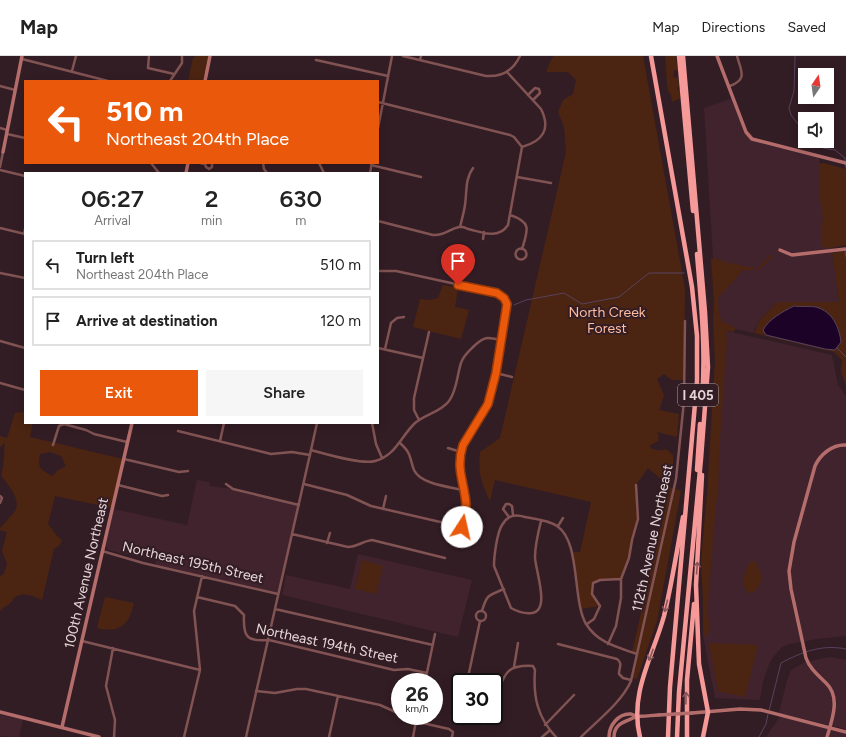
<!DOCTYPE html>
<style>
:root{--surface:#fff;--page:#f6f6f6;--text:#222;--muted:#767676;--line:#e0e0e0;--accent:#ea580c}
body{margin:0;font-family:Figtree,sans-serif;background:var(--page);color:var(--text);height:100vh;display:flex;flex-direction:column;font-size:15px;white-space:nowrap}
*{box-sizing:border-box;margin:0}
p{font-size:13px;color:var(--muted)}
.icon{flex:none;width:22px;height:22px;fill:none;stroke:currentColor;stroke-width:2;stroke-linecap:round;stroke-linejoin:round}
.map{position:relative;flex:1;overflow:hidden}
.panel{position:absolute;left:24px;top:116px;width:355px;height:252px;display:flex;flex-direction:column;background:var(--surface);border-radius:0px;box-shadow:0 2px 10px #0003}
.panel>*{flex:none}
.banner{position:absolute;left:24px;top:24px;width:355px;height:84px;border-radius:0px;box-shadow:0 2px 10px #0003;background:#ea580c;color:#fff;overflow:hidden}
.needle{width:26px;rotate:13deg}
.tools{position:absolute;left:798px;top:12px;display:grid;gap:8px}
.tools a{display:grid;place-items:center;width:36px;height:36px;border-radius:0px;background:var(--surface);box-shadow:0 2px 10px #0003;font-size:20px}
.speed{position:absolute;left:391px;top:617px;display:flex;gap:8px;font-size:20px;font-weight:700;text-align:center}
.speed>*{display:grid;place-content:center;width:52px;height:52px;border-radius:50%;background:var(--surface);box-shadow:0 2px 10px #0003;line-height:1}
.speed small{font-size:10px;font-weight:400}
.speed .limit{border:2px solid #111;border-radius:6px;background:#fff;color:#111}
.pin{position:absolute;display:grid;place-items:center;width:34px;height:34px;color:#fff;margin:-41px -17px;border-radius:50% 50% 50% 0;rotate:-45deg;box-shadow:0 0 4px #0007}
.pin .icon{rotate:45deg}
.me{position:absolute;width:44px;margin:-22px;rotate:10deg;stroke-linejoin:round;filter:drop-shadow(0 0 3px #0008)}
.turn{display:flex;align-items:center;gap:14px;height:84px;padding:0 16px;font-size:18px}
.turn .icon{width:52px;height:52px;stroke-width:2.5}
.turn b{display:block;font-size:28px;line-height:34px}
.eta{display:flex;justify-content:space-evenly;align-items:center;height:68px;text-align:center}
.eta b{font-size:24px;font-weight:600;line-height:28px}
.cta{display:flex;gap:8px;margin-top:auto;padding:8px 16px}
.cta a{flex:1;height:46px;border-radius:0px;background:var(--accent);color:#fff;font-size:16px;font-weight:600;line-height:46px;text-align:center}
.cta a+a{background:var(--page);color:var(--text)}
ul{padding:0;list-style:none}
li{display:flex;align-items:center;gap:12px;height:50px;margin:0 8px 6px;padding:0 8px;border:2px solid var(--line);border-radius:0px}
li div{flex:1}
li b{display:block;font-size:15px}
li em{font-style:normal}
header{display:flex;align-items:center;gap:24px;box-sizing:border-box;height:56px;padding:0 20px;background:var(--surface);border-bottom:1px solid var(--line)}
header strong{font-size:19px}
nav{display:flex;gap:22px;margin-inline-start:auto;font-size:14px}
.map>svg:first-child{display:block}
.built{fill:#40232d}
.green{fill:#4c2412;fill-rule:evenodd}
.water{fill:#1b0226;stroke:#58425c}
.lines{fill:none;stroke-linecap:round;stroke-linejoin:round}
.stream{stroke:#58425c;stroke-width:1}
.street{stroke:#815353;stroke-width:2.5}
.secondary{stroke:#b56d6c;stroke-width:3.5}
.highway{stroke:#f59a99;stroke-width:4.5}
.secondary-bridge{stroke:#b56d6c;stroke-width:3.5}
.oneway{stroke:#8a5559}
.route-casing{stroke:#983908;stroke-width:10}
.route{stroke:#ea580c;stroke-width:7}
.labels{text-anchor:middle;stroke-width:4;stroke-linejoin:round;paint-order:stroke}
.shield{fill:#331d24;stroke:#b09ea3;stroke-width:1}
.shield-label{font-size:13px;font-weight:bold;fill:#e6d6da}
.park-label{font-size:14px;fill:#febca1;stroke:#331d24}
.street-label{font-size:14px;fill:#e6d6da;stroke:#331d24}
</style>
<header>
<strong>Map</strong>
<nav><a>Map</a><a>Directions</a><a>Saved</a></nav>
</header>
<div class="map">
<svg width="846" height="681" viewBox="0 0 846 681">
<rect width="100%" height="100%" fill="#331d24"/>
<path class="built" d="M734 42 749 80 819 101 839 246H777L760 264 753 277 717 269 704 52Z
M722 274 832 299 838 329 846 340V580L816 583 807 585 789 588 782 591 775 599 770 606 763 625 760 644 715 642 703 579Z
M197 424 209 426 210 430 233 433 299 449 278 538 156 509V505L108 494 106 489 114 453 187 469Z
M358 498 472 524 458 581 282 539 286 519 350 533Z
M830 601 846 604V673L779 657 787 624 791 614 805 606Z
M0 657 23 662 19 681 0 680Z
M781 659 846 676V681H766Z"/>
<path class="green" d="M196 0H210L205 25H188L193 2Z
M554 0H643L685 233 684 324H672L664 318 657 323 664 339 659 354 679 358 677 381 657 376 659 380 658 385 649 390C653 395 661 395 666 393L673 399V410L670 431 681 435 657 565 637 623 632 622 637 598 632 596 670 431 648 412 636 429 638 457 631 496 621 523 600 524 593 527 592 538 600 550 581 553 571 496H580L591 446 495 424 490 445C481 425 478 418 480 396L500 382 566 96 564 71 558 56 563 44 573 38 576 24 568 16H546L551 4Z
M665 0H676L678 15 674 14 673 21 678 22 679 29 677 33 681 36 680 42 672 46 671 39 668 35 667 28Z
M823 107 846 113V189L831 192 822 191 821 173 823 163 820 144 819 108Z
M846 195V330L841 315 842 304 834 296 754 277 760 264 777 246H839L832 197Z
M770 199 772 201 759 214H743L718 242 719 260 722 263 723 267H727L735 272 734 276 728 275 725 278 727 283 719 397 718 443 716 447 707 559C710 566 710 573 707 580H703V544L701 506 703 481 707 437 715 305 713 263 714 248 711 202 725 205V206L731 208 733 207 747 211H753V213L756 214Z
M443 229 458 232 455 251 469 254 461 283 413 271 420 243 429 244 438 242Z
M22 356 25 357V367H32V371L30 381 123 403 112 452 55 440 48 468 57 480 62 484 60 489 54 493 42 544C34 540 22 535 14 542 13 543 12 546 10 547 6 551 4 550 0 555V520L4 518 7 508 2 495 7 476 0 474V472C5 466 11 461 15 455 22 443 7 428 1 419 4 413 4 395 5 387L0 391V380L7 382 15 357ZM50 396 61 400 66 410 57 415 52 420C40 413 37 412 40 398Z
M362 504 383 510 376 538 355 533Z
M753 505 756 506 762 521C760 528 757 537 749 537 739 530 745 516 749 507Z
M105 541 134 547C129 568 122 576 100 573L97 571Z
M709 587 758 589 745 641 718 635Z"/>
<path class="water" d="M794 250C800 251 811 250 816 251 833 256 839 271 841 286L835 294 825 293 766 279 763 274C769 263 782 256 794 250Z"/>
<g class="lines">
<path class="stream" d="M795 0 794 35 789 52 791 59 797 67 805 74
M820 85 823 92 835 94 845 102V105
M845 108 846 112
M845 195 846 201
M514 249 526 244 564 237 582 248 619 241 649 217H684
M837 292 846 301
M769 655 781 607C802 596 822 588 846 593
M759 681 766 668 768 658"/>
<path class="street" d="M149 0 148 12 174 18
M403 0 486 20C502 21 513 15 520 0
M22 3 108 25
M316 4 388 20
M420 4 421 0
M72 15 76 0
M507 16 541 53C551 73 543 85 522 91
M170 25 182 7V0
M0 30 15 34
M730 30C748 23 741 15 737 0
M528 39 535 32 539 33 540 37 533 44
M378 46 510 79 514 81 522 91
M0 72 7 74
M378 72 392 0
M7 78 25 82
M151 107 159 117
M200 107 205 108 206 111 209 113 212 111V107
M263 107 264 113 267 117
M319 107 324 117
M371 109 421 121
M0 111 3 96
M0 114 25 120
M370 117 372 107
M517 121 551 127
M510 159C532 166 528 174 522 193
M378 165 433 179C445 180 449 173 459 171 462 170 466 172 468 173 482 176 498 184 508 169L522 91
M460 171C462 163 464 156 465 149 467 135 465 123 473 112
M0 172 25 178
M24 178 25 173
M483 183 484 176
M515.5 198a5.5 5.5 0 1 1 11 0a5.5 5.5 0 1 1-11 0Z
M378 215H396L497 237C505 241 507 246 506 254 501 285 498 318 488 348L463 389C456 411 465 428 466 449 466 457 464 464 462 471
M0 217 25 222
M0 285 25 292
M378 292 423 302
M385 293 391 267 397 262 404 261
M496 317 512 321
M0 327 25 334
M419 364 414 354V342L429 276
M372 367 376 388 382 402
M178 375 271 398 292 396 310 399
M220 385 224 367
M400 387C412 398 409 401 414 414 420 428 450 431 463 434
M53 389 59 370 64 368 86 374 94 378 127 386
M448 392 461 396
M311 394C326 398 362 409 375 405 395 400 400 382 414 368 424 358 440 357 449 345 457 334 457 319 461 307 463 300 469 295 474 290 485 280 487 281 501 284
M124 403 179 416 188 415
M226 428 233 433 299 449
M304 428 347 439 371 450 475 474
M118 429 162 440 168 439
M0 440 2 442 0 447
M383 453 386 440
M509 461 503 453 506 448H509L512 450 513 459
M541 465C538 477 535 489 535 501 535 513 551 555 532 557 524 558 518 556 511 552L494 510C494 500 497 477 502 469 508 459 515 458 525 461 535 463 549 464 557 470 581 486 572 544 586 568 598 587 617 591 637 598
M558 470 563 462
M292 478 348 491C357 491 363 485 372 484L445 502
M327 487 330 477
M102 495 143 507 278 538
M197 541 235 550 244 559C243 580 246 586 269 584L394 614 408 613 427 617
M275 553 433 589
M476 560a5 5 0 1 1 10 0a5 5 0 1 1-10 0Z
M482 555C487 538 488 540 504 533
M587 568 594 563 600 550 592 538 593 527 600 524 621 523
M82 585 200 614
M558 588 617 603C623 607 619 612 619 618L623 622 631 624
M608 588 616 570 621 542V523L629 502 632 484 638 463 636 429
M113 592 106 630 115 664 114 681
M514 611 518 587
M425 626 435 578
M467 626 480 565
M256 635 275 637 297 633H306L380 649 400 658
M494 644C505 622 502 608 533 610L535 614C533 640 537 661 556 681
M404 660 417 664 418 666 449 673 453 676 452 681
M484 668V660
M545 669 574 639
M184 681 200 614 194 555 202 520
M246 681 311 394 317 367
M329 681 338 640
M413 681 417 660
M542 681 549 675
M581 681C598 664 621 647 631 625L676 423 684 345 685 265"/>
<path class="secondary" d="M717 0 746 76 752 83 846 107
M205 25 210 0
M3 96 22 0
M186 117 188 107
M780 194 792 199 846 193
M0 656 99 681
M692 657 740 653 761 654 846 676
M62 671 132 367
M609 681C609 670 618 657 631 658 633 659 635 660 637 660 644 661 652 659 659 659
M614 681C614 666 627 666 637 660
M827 681C832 664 841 641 826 627 818 619 810 613 806 602L791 533 789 515 794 486 815 410C820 399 832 388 846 389"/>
<path class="highway" d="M651 0 692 231 697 280V325L670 631 668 681
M679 0 693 155
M697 198C701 246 706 294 702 343
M697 414 700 368
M702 419 696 529 699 608 708 656 703 681
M640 681C629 638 653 600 664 560 672 527 677 494 683 461
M677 681 679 636 701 403 708 311 705 256 683 0
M687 681V624L694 548"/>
<path class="secondary-bridge" d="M659 659 692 657"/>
</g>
<defs><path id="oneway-shaft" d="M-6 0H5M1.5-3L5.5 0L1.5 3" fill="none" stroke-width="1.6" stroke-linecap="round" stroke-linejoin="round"/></defs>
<g class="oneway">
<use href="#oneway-shaft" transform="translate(697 512) rotate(-86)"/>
<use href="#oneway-shaft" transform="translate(666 550) rotate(104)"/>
<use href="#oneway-shaft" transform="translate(651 599) rotate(110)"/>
<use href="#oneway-shaft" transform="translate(686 642) rotate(-89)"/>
</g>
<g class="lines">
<defs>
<path id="route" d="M458 229 497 237 504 242 507 248 496 317 488 348 463 389C455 413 465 427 466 449 466 457 464 464 462 471"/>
</defs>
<use href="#route" class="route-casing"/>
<use href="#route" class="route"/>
</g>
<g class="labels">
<rect class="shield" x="678" y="328" width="40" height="22" rx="3"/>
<g class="shield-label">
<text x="698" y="344">I 405</text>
</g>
<g class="park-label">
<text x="607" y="261">North Creek<tspan x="607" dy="16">Forest</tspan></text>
</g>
<g class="street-label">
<text transform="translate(652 482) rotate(-78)" y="5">112th Avenue Northeast</text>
<text transform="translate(193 506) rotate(13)" y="5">Northeast 195th Street</text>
<text transform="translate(86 517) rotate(-77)" y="5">100th Avenue Northeast</text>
<text transform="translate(327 587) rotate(12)" y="5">Northeast 194th Street</text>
</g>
</g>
</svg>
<div class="tools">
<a><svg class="needle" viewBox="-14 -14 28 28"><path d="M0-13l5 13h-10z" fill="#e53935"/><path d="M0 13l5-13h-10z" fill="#767676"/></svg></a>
<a><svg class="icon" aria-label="sound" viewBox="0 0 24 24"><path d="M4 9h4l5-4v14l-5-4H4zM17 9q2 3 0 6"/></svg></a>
</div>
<div class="speed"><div>26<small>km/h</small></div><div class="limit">30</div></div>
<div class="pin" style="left:458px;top:229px;background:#d93025"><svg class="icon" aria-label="arrive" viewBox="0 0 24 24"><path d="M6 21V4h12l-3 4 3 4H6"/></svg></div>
<svg class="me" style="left:462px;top:471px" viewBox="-20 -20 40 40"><circle r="19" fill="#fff"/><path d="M0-13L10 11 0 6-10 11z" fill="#ea580c"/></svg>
<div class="banner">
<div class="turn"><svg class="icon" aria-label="left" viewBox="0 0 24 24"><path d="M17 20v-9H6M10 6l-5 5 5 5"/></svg><div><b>510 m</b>Northeast 204th Place</div></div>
</div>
<section class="panel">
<div class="eta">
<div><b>06:27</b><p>Arrival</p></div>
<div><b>2</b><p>min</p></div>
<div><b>630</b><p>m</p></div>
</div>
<ul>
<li><svg class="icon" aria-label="left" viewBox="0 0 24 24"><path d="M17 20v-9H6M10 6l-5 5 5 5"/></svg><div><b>Turn left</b><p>Northeast 204th Place</p></div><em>510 m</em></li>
<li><svg class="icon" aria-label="arrive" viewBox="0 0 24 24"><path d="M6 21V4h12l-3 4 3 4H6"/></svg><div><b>Arrive at destination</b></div><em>120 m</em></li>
</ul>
<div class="cta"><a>Exit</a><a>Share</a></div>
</section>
</div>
